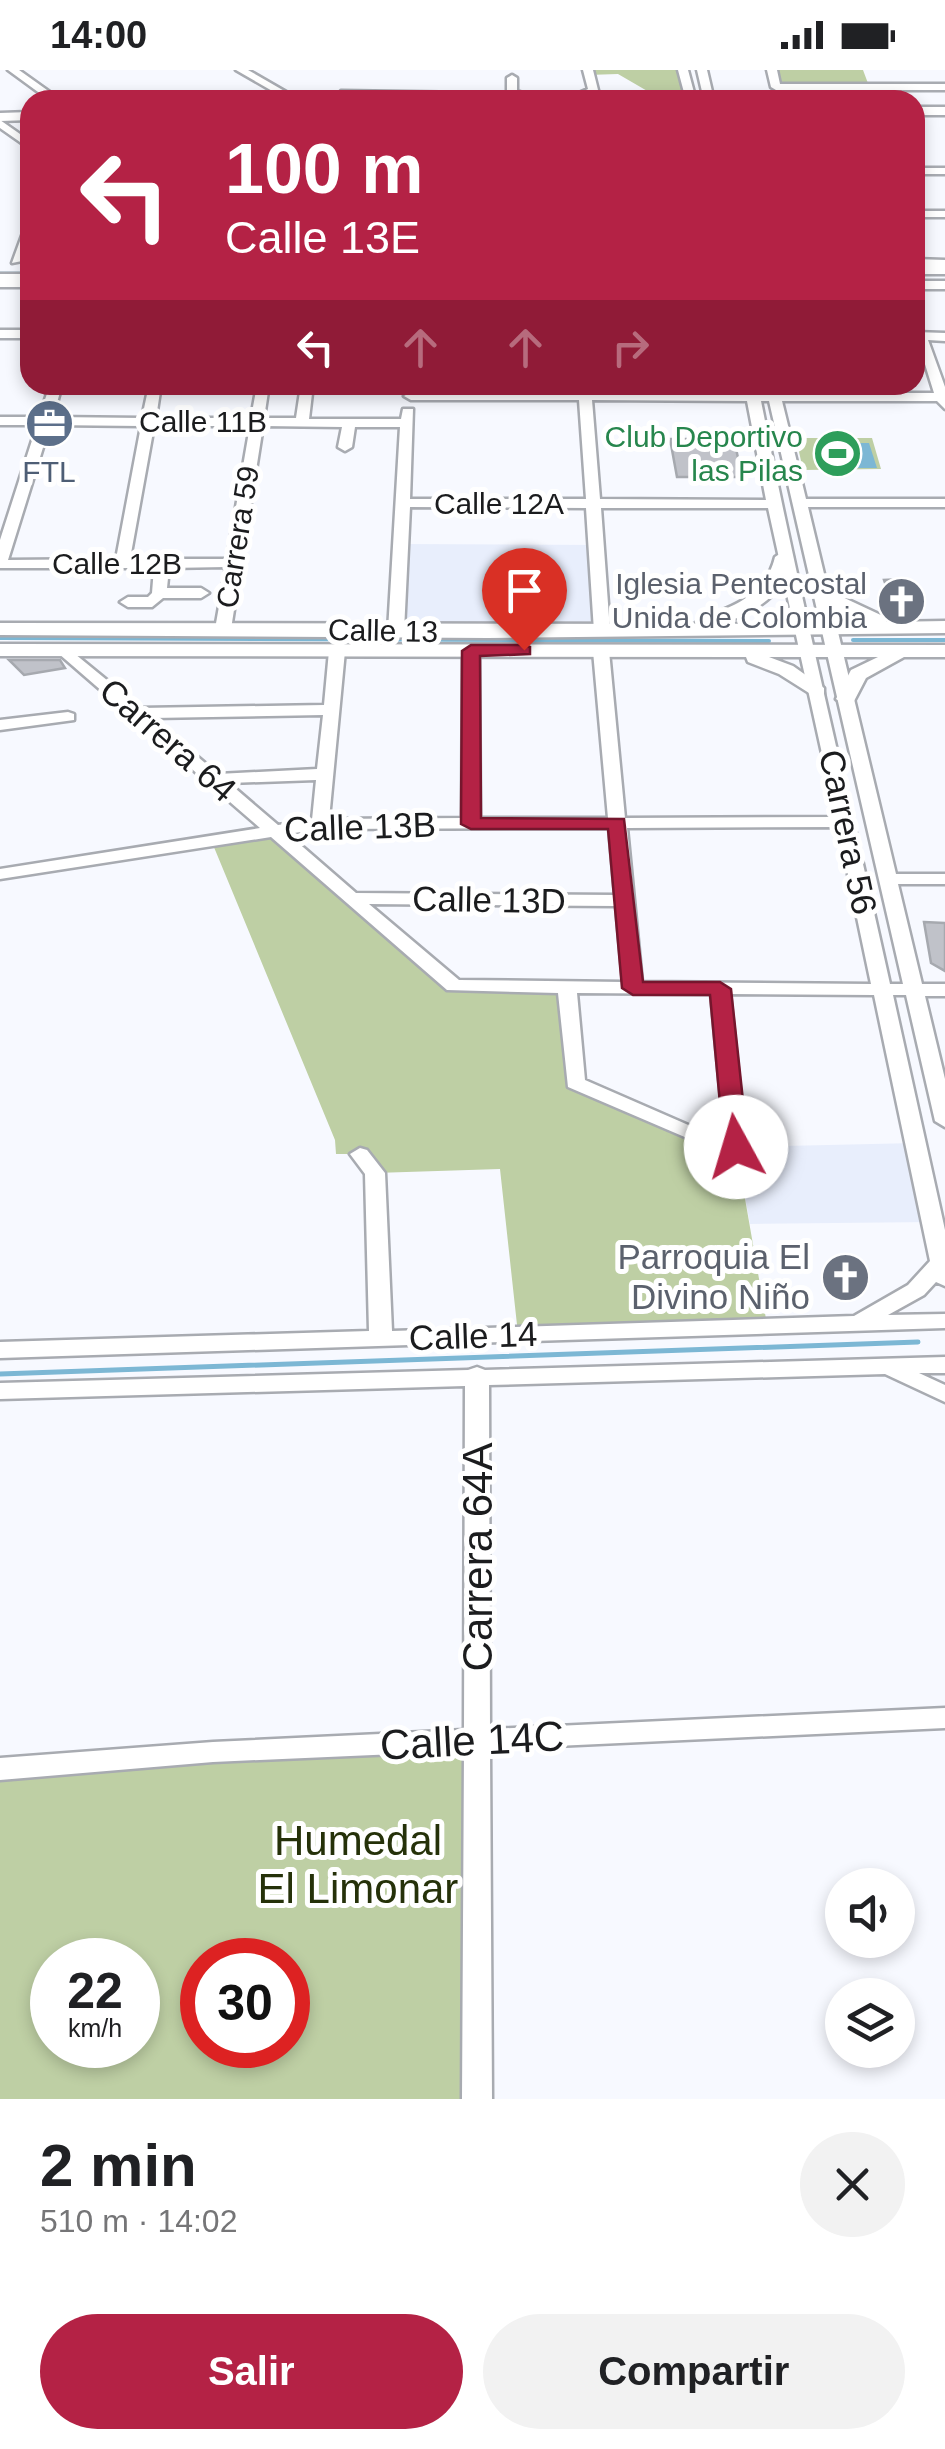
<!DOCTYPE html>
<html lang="es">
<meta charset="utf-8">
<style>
:root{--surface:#fff;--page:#f2f2f2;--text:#202124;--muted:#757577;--accent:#b42245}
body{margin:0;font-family:Arial,sans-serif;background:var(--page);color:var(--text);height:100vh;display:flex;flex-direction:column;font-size:38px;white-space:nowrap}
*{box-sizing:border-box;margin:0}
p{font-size:32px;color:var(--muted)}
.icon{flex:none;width:55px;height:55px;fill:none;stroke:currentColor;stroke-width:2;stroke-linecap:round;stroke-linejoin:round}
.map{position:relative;height:2029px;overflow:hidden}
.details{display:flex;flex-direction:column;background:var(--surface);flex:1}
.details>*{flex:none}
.hud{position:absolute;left:20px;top:20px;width:905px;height:305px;border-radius:30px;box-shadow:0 5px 15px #0003;background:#b42245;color:#fff;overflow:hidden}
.controls{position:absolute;left:825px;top:1798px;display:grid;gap:20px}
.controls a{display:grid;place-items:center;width:90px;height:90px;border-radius:50%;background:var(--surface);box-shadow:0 5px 15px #0003;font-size:50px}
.speed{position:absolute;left:30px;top:1868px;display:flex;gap:20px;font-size:50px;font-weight:700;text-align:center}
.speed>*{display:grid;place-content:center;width:130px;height:130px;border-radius:50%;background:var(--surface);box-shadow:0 5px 15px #0003;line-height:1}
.speed small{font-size:25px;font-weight:400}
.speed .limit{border:15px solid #d22;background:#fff;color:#111}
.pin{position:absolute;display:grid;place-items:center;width:85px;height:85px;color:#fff;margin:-102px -42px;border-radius:50% 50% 50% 0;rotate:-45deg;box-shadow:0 0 10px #0007}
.pin .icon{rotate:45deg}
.me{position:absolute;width:110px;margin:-55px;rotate:354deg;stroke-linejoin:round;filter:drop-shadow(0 0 8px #0008)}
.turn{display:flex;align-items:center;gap:35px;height:210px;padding:0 40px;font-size:45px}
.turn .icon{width:130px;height:130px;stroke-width:2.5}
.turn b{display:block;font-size:70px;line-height:85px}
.lanes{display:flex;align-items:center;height:95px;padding:0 40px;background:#0003;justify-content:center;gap:50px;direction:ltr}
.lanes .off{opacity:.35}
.round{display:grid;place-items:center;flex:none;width:105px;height:105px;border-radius:52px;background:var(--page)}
.overview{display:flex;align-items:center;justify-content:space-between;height:170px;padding:0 40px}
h1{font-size:60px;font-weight:700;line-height:75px}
.button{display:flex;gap:20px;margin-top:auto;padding:20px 40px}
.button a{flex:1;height:115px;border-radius:60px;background:var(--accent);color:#fff;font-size:40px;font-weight:700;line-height:115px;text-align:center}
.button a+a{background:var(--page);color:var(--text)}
.status{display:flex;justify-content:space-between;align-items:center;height:70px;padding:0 50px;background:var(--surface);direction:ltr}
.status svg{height:28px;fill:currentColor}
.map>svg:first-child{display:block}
.built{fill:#e8eefc}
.green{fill:#becfa4;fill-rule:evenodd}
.water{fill:#7cb7d4}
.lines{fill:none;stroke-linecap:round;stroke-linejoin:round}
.stream-far2{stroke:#7cb7d4;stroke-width:2.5}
.stream-far1{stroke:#7cb7d4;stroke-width:4}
.stream{stroke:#7cb7d4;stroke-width:5}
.building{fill:#c0c2c9;stroke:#a6a9af;stroke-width:2.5}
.minor-casing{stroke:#a8abb1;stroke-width:5}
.major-casing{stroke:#a8abb1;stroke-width:5}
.minor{fill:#fff;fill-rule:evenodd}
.major{fill:#fff;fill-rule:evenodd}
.route{fill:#b42245;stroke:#75162d;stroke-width:2.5}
.labels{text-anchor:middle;stroke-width:10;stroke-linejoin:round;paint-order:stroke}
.far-street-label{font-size:30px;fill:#1b1c1e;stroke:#fff}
.far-leisure-label{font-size:30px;fill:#27864d;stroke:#fff;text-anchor:end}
.far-service-label{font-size:30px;fill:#4e5e75;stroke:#fff}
.far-worship-label{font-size:30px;fill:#5b616d;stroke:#fff;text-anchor:end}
.street-label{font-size:35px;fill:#1b1c1e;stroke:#fff}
.worship-label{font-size:35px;fill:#5b616d;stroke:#fff;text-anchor:end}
.near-street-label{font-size:42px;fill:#1b1c1e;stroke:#fff}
.near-park-label{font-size:42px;fill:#253109;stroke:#fff}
</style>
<div class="status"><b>14:00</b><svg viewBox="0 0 49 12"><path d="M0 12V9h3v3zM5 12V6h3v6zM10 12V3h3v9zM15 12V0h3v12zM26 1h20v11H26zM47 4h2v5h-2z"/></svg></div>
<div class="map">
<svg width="945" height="2029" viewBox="0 0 945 2029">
<rect width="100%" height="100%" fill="#f7f9ff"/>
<path class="built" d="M598 315H741L743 323H599Z
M401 474 597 475 602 561H396Z
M916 1073 933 1152 750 1154 736 1077Z"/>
<path class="green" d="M588 0H683L691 30H650L649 22 618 4 587 5Z
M777 0H863L869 16H781Z
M796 368H872L881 399 803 400Z
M273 760 454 915 567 918 575 1013 736 1077 766 1249 518 1264 500 1099 375 1103 360 1084H336L335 1070 211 770Z
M477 1670V2029H0V1699ZM52 1890H138V1975H52ZM202 1890H288V1975H202Z"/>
<path class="water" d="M831 373H869L877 398H839Z"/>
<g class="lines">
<path class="stream-far2" d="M0 203H30"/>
<path class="stream-far1" d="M0 568 769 571
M853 570H945"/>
<path class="stream" d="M0 1304 918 1272"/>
</g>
<path class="building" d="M670 369H734L742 407H677Z
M905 509 917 545H896L884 510Z
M9 590H60L65 598 24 605Z
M924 852 945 853V901L931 893Z"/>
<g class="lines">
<defs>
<path id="minor" d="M8 0H19L61 30H49Z
M236 0H248L300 30H288Z
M583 0H593L598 20C578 36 528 36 507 22V8L512 5 517 8V21C539 29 567 30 588 19Z
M678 0H688L696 30H686Z
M697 0H707L714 30H704Z
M767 0H777L780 14H945V20H776L771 17Z
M341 21 473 23 478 26 473 29 337 26Z
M0 50 30 71V79L0 58Z
M915 98H945V104H915Z
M915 141H945V147H915Z
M30 157V173L22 191 12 193 24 160Z
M915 189 945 190V198L915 197Z
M0 209H30V217H0Z
M915 211H945V219H915Z
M0 260H30V268H0Z
M915 262 945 263V271L928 270 945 317V339L937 331H782L806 429H945V437H808L896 804H945V814H898L922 914H945V926H925L945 1009V1057L935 1051 906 925H893L945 1160V1216L936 1212 924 1225 888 1245 945 1244V1258L0 1288V1272L369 1261 365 1104 350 1084 360 1078 367 1080 385 1103 392 1261 854 1246 908 1215 930 1191 874 925 730 924 746 1077 743 1081 722 1083 568 1017 558 923 447 920 271 767 0 809V799L260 758 58 583V577L64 575 141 638 324 635 329 581 331 578H343L345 581 329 749 462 748 463 581 471 576 479 581 480 748H608L593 581 601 576 609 581 625 748 836 747 768 438H601L610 561 602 566 594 561 586 438 410 437 404 561 396 566 388 561 400 357H355L352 377 345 381 338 377 342 357 263 356 231 559 223 564 215 559 226 497 169 498 167 518H201L209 523 201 528H163L152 537H128L120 532 128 527H148L152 523 154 498H0V470L37 355H0V347H39L50 315H62L53 347 142 348 149 315H161L156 348H251L257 315H269L264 348H296L301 315H313L309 349H401L403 339H413L410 429H586L579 330H411L404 326 411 322H579L580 315H590L592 322 746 323 745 315H757L759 323H767L766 315H778L780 323H934ZM592 330 747 331 766 430 600 429ZM761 331H769L903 914H890C847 719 799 525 761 331ZM50 355 141 356 116 489 8 490ZM154 356H250L227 489H130ZM323 645 317 699 218 704 152 648ZM316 710 312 750 278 755 229 713ZM838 757 871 914 642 912 627 758ZM609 758 615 825 356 823 288 764 320 759ZM369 834 616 836 623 912 459 910ZM577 923 711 924 725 1071 585 1010Z
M68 642 74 644V650L0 660V650Z
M945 1287V1303H919L945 1315V1332L885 1304 489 1315 490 1659 945 1638V1658L490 1679 492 2029H462L464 1681 213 1692 0 1710V1688L213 1672 464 1660 465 1316 0 1329V1313L468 1300 477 1297 485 1300Z"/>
<path id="major" d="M915 37H945V45H915Z
M30 42V50L0 51V43Z
M915 196H945V204H915Z
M0 204H30V212H0Z
M784 481 793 487C785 525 756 541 722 554L863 552 816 528 814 524 823 518 885 547 887 552 945 551V563L488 568 0 565V553L696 554 698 549C732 538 766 525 775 487Z
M0 574 945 575V587H904L866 608 853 633 846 635 836 629 851 600 878 587H769L793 596 824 618V626L817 628 779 604 748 592 746 587 0 586Z"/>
</defs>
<use href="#minor" class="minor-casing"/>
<use href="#major" class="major-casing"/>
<use href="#minor" class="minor"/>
<use href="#major" class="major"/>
</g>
<path class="route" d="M524 575 530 577V584L480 586 481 748 624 749 643 912H720L731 919 748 1077 744 1082 736 1084 724 1077 710 925H633L622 918 608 759H471L461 754 462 581 471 575Z"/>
<defs>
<symbol id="office-disc" viewBox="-11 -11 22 22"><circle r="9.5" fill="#5c6f8a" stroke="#fff"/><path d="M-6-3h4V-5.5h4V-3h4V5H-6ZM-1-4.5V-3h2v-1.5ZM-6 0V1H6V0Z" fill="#fff"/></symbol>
<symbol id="stadium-disc" viewBox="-11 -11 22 22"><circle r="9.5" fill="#2e9e5b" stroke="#fff"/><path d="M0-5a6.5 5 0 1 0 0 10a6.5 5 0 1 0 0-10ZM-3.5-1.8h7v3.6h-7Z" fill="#fff"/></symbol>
<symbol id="church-disc" viewBox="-11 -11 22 22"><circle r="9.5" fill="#6b7280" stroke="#fff"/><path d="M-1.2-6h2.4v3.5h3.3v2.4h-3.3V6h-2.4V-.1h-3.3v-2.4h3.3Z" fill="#fff"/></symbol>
</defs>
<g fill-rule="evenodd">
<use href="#office-disc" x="22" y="326" width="55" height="55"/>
<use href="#stadium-disc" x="810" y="356" width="55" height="55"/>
<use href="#church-disc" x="874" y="504" width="55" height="55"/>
<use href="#church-disc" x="818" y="1180" width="55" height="55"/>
</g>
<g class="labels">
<g class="far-street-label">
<text x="203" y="362">Calle 11B</text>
<text x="499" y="444">Calle 12A</text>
<text transform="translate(238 467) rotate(-81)" y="10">Carrera 59</text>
<text x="117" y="504">Calle 12B</text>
<text transform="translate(383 561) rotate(1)" y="10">Calle 13</text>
</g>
<g class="far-leisure-label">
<text x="803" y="377">Club Deportivo<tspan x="803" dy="34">las Pilas</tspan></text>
</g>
<g class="far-service-label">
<text x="49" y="412">FTL</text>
</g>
<g class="far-worship-label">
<text x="867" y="524">Iglesia Pentecostal<tspan x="867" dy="34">Unida de Colombia</tspan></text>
</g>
<g class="street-label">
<text transform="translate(168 670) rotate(41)" y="12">Carrera 64</text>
<text transform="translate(360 757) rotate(-2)" y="12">Calle 13B</text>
<text transform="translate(848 762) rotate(78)" y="12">Carrera 56</text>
<text transform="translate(489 830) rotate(1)" y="12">Calle 13D</text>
<text transform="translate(473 1266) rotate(-2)" y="12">Calle 14</text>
</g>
<g class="worship-label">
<text x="810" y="1199">Parroquia El<tspan x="810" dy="40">Divino Niño</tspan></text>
</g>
<g class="near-street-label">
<text transform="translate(477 1487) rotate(-90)" y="15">Carrera 64A</text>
<text transform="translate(472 1670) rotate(-3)" y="15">Calle 14C</text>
</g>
<g class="near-park-label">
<text x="358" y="1785">Humedal<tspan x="358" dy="48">El Limonar</tspan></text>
</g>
</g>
</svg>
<div class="controls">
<a><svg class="icon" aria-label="sound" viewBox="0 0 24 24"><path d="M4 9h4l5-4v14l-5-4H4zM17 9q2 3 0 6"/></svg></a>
<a><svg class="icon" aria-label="layers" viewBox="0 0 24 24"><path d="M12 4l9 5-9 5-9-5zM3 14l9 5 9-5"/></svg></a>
</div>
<div class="speed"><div>22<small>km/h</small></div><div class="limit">30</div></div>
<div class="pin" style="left:524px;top:580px;background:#d93025"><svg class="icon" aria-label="arrive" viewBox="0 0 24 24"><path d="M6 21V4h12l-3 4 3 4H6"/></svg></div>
<svg class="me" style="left:736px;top:1077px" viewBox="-20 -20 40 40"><circle r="19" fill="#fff"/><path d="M0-13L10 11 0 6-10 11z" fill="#b42245"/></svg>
<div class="hud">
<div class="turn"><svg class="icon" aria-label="left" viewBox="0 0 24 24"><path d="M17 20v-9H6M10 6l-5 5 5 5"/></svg><div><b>100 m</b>Calle 13E</div></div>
<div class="lanes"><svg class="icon" aria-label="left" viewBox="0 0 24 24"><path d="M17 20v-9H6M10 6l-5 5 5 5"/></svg><svg class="icon off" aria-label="ahead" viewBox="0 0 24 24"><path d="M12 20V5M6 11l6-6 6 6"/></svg><svg class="icon off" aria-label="ahead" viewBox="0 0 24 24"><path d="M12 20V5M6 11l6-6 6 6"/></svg><svg class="icon off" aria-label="right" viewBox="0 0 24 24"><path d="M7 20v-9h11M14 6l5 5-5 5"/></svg></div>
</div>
</div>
<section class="details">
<div class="overview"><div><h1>2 min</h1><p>510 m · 14:02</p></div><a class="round"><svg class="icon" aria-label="close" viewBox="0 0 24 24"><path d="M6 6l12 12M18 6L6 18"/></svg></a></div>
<div class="button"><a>Salir</a><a>Compartir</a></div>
</section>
